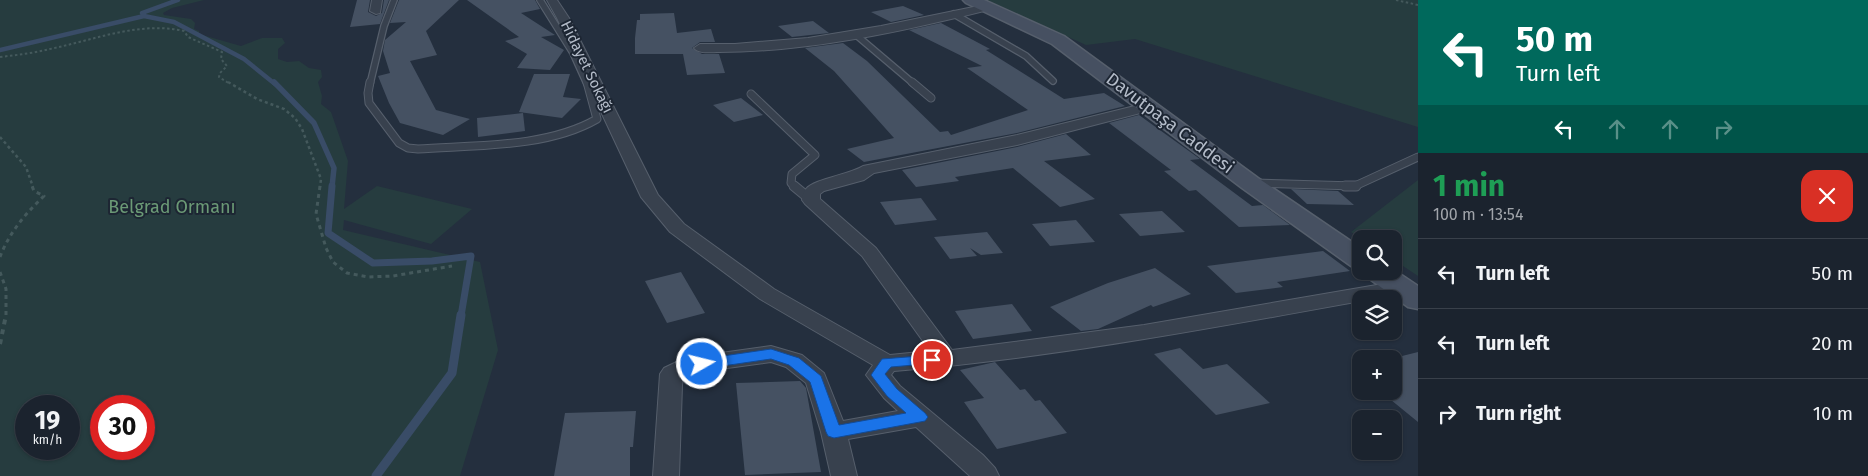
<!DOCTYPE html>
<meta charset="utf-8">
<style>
:root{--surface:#1b232e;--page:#282f3a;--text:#f1f3f6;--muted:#a0a4aa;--line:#39404a}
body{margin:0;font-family:"Fira Sans",sans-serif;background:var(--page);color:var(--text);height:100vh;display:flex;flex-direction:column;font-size:19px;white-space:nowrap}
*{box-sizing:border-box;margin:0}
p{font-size:16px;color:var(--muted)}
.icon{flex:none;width:28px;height:28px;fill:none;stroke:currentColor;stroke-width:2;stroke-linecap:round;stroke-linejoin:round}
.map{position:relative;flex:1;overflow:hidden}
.drawer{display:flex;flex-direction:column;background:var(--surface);width:450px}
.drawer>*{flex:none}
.guide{background:#00695c;color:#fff;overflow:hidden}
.tools{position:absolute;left:1352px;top:230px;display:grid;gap:10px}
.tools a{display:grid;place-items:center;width:50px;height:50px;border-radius:10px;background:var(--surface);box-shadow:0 1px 4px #0004,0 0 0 1px var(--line);font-size:25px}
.speed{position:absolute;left:15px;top:395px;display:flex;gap:10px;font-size:25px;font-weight:700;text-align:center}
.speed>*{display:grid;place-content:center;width:65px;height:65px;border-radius:50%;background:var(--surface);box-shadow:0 1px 4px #0004,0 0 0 1px var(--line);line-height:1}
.speed small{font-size:12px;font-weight:400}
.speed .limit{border:8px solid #d22;background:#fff;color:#111}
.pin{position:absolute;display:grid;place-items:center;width:42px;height:42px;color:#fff;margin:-21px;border:2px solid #fff;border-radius:50%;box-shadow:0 1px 5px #0007}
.me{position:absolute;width:55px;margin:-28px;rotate:82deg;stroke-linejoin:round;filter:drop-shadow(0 0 4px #0008)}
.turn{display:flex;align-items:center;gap:18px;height:105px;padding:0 15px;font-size:22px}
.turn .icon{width:65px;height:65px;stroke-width:2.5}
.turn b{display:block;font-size:35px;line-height:42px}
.lanes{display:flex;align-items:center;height:48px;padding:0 15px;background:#0003;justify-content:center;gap:25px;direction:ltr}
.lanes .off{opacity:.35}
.round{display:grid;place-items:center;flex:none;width:52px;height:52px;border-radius:15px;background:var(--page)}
.head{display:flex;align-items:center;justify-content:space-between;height:85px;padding:0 15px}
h1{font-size:30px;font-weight:700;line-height:38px;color:#1e9e55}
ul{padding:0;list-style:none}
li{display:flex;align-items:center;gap:15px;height:70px;padding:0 15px;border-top:1px solid var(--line)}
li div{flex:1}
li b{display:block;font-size:19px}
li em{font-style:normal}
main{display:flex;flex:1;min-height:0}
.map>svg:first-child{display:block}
.green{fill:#263c3f;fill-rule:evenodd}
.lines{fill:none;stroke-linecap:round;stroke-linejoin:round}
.stream-far3{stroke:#394c67;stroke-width:4.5}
.stream-far2{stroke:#394c67;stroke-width:5.5}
.stream-far1{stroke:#394c67;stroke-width:7}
.stream{stroke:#394c67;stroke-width:9}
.building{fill:#455162}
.lane-far2-casing{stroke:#565f6c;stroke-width:8}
.lane-far1-casing{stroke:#565f6c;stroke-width:9}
.lane-casing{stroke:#565f6c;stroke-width:11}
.street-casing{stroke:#565f6c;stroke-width:2}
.secondary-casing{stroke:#565f6c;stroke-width:3}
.path-far3{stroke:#44595c;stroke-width:2;stroke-dasharray:2.5 2.5;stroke-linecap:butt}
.path-far2{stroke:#44595c;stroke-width:2.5;stroke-dasharray:3 3;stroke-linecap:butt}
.path-far1{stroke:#44595c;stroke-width:3;stroke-dasharray:4 4;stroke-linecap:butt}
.path{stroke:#44595c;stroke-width:4;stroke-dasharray:5 5;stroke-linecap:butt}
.lane-far2{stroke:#38414e;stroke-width:5.5}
.lane-far1{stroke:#38414e;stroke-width:7}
.lane{stroke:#38414e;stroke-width:9}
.street{fill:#38414e;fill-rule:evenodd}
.secondary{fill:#465061;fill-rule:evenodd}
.route{fill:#1a73e8;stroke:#114b97}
.labels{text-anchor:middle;stroke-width:4;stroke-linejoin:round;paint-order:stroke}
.far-street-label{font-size:15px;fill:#b4bcc9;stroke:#1d2633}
.street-label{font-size:18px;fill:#b4bcc9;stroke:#1d2633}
.park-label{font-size:18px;fill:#6b9a76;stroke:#1d2633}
</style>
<main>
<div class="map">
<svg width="1418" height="476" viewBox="0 0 1418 476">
<rect width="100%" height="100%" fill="#242f3e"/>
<path class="green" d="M0 0H204L172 8 163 13 164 15 191 19 195 23 194 29 199 31V34L241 46 262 38H282L285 43 278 49V59L287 62 299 61 309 68 321 70 322 77 318 82 322 96 321 104 331 112 348 161 344 209 377 186 472 209 431 244 344 220 343 230 480 262 498 350 460 476H0ZM26 406H69V449H26ZM101 406H144V449H101Z
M987 0H1418V127L1135 39 1086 45Z
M1418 180V276L1394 260V239H1362L1351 232Z"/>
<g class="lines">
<path class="stream-far3" d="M178 0 142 13 144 16 174 22 244 59 275 84
M0 50 144 16"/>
<path class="stream-far2" d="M274 82 314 123 334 168 332 187"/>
<path class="stream-far1" d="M332 186 328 233 373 263 432 261 471 256 461 316"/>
<path class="stream" d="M376 476 452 373 461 315"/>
</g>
<path class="building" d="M357 0H370L368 12 376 16 382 13 384 0H389L380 24 350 27Z
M399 0H459L426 31 437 55 410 61 436 110 470 119 443 135 400 123 389 103 378 76 390 73 383 51 385 40 406 22 390 23Z
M467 0H535L540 9 521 13 555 35 541 37 564 50 550 70 517 68 527 54 505 41 519 37Z
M903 6 924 15 891 22 871 12Z
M674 13 677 33 711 29 715 42H700L692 48 702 54H719L725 73 687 75 683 54H635V38L637 20H640V14Z
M813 21 829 33 792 37 778 26Z
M941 23 990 49 986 50 1064 99 1104 93 1125 106 1017 133 864 162 847 149 894 138 834 71 805 48 843 43 867 61 940 132 948 131 951 135 1028 110 967 68 982 66 909 30Z
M534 74H570L563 97 581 99 562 118 519 112Z
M741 98 763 115 734 122 713 105Z
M523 113 525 131 478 137 477 118Z
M1139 115 1200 159 1190 160 1252 206 1263 205 1290 225 1239 227 1196 190 1189 191 1164 171 1171 170 1109 123Z
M1066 134 1091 155 1044 161 1095 199 1060 207 1013 168 955 177 959 181 916 187 902 170 1017 147Z
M1291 189 1338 191 1354 205 1307 204Z
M921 198 937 220 895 225 880 202Z
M1162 211 1185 232 1140 236 1119 214Z
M1076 220 1095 242 1050 246 1032 224Z
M987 232 1003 253 981 255 970 248 977 256 950 259 934 237Z
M1323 251 1350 271 1277 282 1283 287 1236 293 1207 266Z
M1155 268 1191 294 1153 307 1151 305 1098 329 1081 331 1050 307 1108 283Z
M681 272 705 313 667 323 645 281Z
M1012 304 1032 331 973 339 955 311Z
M1180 348 1203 369 1227 364 1270 403 1216 415 1154 354Z
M1418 352V422L1380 391H1394V359H1390Z
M995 362 1020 390 1025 389 1035 401 1040 400 1067 433 997 449 964 402 984 398 960 370Z
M800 381 806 388 821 472 745 475 736 383Z
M636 411 633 447H630V476H554L565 413Z"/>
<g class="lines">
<defs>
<path id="lane-far2" d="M540 0 573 53 587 84
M954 14 1026 56 1053 81
M855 34 914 84
M370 84 384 26 394 0"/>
<path id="lane-far1" d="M370 82 368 93 369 103 399 143 408 148 418 149C475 145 547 148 597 119L587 82
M912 82 931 98
M751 94 815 155 792 174 791 183 796 187
M1255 183 1355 186 1418 157"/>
<path id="lane" d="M794 186 811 200
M1345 186H1356"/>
<path id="street" d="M372 0H382L380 13 376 14 370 11Z
M547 0H557L569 18 658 195 684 224 774 289 890 355 930 351 862 256 805 204 802 200C803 196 803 192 806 189 814 179 848 175 863 166L1017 135 1147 103 1152 104 1154 107 1152 110 1017 145 874 173 864 180 824 191 820 194V199L876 248 952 350 1144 325 1400 281 1407 283 1410 288 1407 293C1392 297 1377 299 1361 299V301C1206 329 1051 358 894 371L891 375 900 386 983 455 995 468 999 476H970L916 427 848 439 857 476H831L821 432 806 383 786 367 771 362 691 373 683 378 682 385 679 476H653L660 374 664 368 685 358 771 346 802 355 824 373 843 421 898 411 884 398 866 375 873 365 760 299 670 232 641 197 557 18Z
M988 4 992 5 994 7 992 9C905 31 809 52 719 52 711 52 699 54 694 48L700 44H735L808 38 881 26Z"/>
<path id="secondary" d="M963 0H984L1064 36 1258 178 1361 248V268L1351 266 1242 188 1052 44 966 3Z
M1394 270 1418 286V309L1408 307 1367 277 1363 271H1394Z"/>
</defs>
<use href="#lane-far2" class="lane-far2-casing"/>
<use href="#lane-far1" class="lane-far1-casing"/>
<use href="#lane" class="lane-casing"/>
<use href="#street" class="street-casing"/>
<use href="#secondary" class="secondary-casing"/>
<path class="path-far3" d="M1396 0 1418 5
M0 57C17 55 34 53 50 49 94 40 139 21 184 31L188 37 222 52 221 59 227 66 220 73 219 77 230 84"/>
<path class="path-far2" d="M228 82 257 99 284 109 295 118 302 129 321 179 320 187
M0 137 26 167 33 187"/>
<path class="path-far1" d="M320 186 316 214 326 248 333 262 347 273 368 277 393 276 452 266
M0 257C9 233 25 214 44 196L34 191 32 186
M0 272 6 289V316"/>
<path class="path" d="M0 344 6 315"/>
<use href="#lane-far2" class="lane-far2"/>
<use href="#lane-far1" class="lane-far1"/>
<use href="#lane" class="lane"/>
<use href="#street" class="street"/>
<use href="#secondary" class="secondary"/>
</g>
<path class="route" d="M771 349 799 358 821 376 839 425 906 413 887 396 871 375 882 359 932 355 937 356 939 360 937 363 891 367 885 374 897 389 925 413 928 417 925 421 920 422 834 438 828 436 826 432 810 382 789 365 771 359 702 369 698 367 696 364 698 360 702 359Z"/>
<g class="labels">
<g class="far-street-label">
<text transform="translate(587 67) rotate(64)" y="5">Hidayet Sokağı</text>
</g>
<g class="street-label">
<text transform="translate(1170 123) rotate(37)" y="6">Davutpaşa Caddesi</text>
</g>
<g class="park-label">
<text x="172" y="213">Belgrad Ormanı</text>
</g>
</g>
</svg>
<div class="tools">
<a><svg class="icon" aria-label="search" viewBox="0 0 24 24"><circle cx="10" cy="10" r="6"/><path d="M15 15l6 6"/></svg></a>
<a><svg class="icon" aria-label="layers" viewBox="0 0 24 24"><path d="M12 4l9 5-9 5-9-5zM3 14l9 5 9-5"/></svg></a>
<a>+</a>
<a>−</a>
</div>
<div class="speed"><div>19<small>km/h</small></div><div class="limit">30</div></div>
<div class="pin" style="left:932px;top:360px;background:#d93025"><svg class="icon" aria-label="arrive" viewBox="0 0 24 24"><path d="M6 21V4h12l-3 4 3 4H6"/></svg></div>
<svg class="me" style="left:702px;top:364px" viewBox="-20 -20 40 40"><circle r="17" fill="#1a73e8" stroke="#fff" stroke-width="3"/><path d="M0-11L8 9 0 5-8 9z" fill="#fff"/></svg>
</div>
<section class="drawer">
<div class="guide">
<div class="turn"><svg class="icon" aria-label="left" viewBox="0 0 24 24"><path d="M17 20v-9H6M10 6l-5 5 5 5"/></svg><div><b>50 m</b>Turn left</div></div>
<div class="lanes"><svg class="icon" aria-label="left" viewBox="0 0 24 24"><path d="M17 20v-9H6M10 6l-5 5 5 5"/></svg><svg class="icon off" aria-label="ahead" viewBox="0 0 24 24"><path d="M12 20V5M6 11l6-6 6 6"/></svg><svg class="icon off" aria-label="ahead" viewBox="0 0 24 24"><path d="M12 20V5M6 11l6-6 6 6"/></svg><svg class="icon off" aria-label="right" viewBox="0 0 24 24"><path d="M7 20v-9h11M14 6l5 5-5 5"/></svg></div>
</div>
<div class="head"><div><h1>1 min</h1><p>100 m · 13:54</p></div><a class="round" style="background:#d93025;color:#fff"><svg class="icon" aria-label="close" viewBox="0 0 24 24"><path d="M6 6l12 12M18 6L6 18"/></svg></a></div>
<ul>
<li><svg class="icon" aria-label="left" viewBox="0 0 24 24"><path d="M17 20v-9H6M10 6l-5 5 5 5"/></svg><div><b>Turn left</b></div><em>50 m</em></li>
<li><svg class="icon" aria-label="left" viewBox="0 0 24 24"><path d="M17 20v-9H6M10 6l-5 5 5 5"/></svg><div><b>Turn left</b></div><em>20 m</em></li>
<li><svg class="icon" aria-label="right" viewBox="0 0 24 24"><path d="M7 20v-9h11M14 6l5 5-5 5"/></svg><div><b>Turn right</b></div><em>10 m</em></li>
</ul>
</section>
</main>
